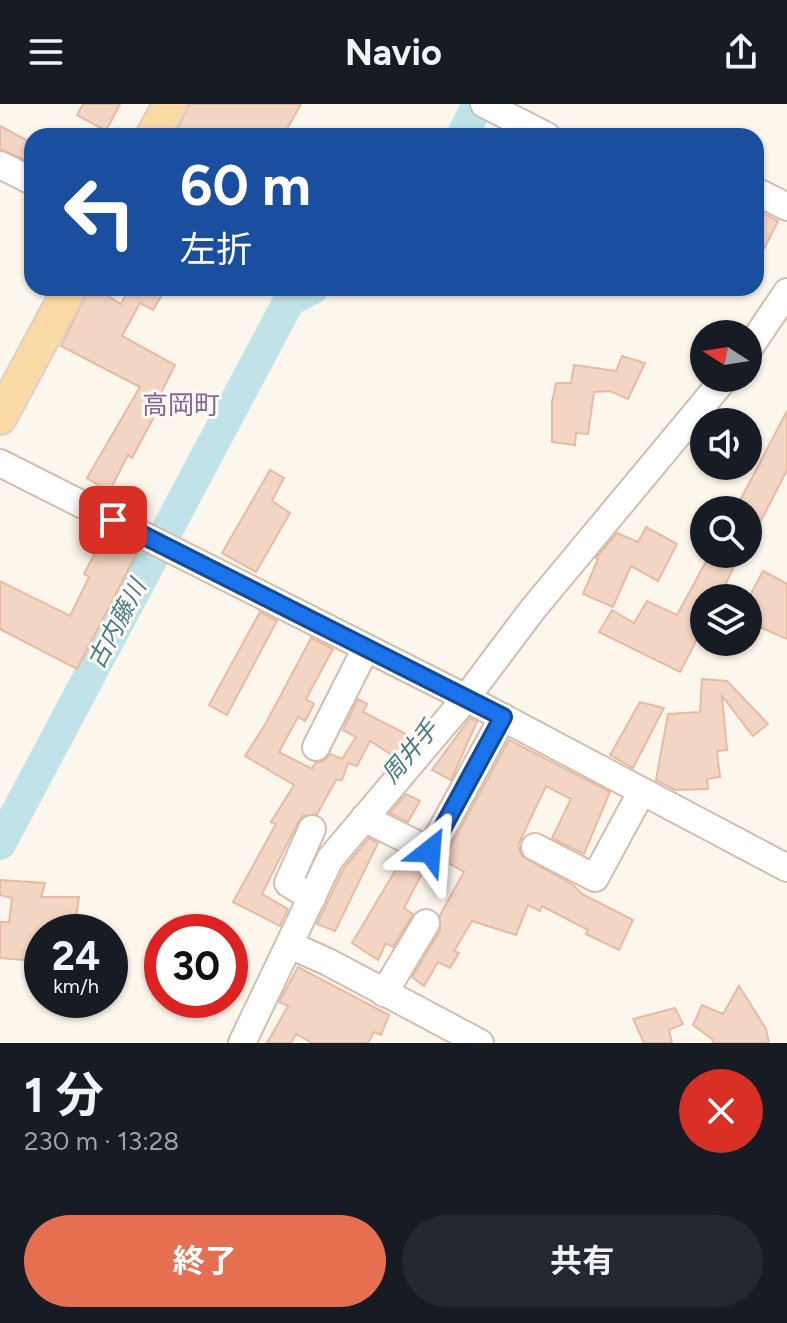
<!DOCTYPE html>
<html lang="ja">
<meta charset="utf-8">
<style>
:root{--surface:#171b24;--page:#242831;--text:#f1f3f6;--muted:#9ea1a6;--accent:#e76f51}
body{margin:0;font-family:Figtree,"Noto Sans JP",sans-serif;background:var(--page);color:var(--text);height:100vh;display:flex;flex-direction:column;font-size:30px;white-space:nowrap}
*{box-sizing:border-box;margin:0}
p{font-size:26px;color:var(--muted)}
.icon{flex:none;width:44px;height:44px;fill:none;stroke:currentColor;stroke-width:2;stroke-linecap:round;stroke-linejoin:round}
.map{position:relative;height:939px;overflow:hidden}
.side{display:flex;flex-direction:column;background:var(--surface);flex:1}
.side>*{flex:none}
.hud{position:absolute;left:24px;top:24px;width:740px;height:168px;border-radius:24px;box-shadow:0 2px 6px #0004;background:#1a4fa0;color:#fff;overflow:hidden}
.needle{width:52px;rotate:282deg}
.controls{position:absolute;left:690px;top:216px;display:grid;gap:16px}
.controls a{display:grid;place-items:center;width:72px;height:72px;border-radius:50%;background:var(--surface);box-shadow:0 2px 6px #0004;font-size:40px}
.speed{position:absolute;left:24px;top:810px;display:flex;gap:16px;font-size:40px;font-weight:700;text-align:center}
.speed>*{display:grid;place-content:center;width:104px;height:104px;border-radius:50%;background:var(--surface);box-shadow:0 2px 6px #0004;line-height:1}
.speed small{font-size:20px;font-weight:400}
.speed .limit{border:12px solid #d22;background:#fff;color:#111}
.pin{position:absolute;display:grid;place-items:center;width:68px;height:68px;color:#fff;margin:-34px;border-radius:16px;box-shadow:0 4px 12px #0006}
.me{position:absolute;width:88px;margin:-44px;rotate:28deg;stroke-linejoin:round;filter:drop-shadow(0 0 6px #0008)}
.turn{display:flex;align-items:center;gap:28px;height:168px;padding:0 24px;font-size:36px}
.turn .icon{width:104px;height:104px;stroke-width:2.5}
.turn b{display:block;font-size:56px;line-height:68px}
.round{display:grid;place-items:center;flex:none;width:84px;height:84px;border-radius:42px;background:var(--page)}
.head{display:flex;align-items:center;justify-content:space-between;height:136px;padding:0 24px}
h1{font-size:48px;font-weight:700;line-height:60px}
.primary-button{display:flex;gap:16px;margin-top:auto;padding:16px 24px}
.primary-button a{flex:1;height:92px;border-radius:48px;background:var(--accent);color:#fff;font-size:32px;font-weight:700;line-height:92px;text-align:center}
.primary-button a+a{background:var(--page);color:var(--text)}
header{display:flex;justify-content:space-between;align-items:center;height:104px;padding:0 24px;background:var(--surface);font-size:36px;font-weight:700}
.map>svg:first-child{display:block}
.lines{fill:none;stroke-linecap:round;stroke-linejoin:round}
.river{stroke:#bfe3e8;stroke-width:32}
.building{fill:#f3d5c3;stroke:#e6bba3;stroke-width:2}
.minor-casing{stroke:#d1beb0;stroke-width:30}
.major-casing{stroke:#dad1cd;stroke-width:36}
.minor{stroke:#fff;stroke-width:26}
.major{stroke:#fbd9a5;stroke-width:32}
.route-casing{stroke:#114b97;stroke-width:20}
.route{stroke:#1a73e8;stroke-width:14}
.labels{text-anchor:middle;stroke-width:6;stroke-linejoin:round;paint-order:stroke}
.water-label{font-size:24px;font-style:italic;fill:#437c86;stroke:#fffaf3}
.quarter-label{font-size:26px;fill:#846695;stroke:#fffaf3}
</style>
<header><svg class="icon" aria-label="menu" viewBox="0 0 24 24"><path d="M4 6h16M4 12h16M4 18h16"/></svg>Navio<svg class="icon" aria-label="share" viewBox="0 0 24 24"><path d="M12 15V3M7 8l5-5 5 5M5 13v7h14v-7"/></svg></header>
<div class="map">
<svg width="787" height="939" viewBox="0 0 787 939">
<rect width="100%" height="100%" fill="#fdf6ec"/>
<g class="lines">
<path class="river" d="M462 32 478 0
M0 740 289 197 313 184"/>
</g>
<path class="building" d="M83 0H120L106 27 77 11Z
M189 0H301L283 32H174Z
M0 22 32 39V59L0 45Z
M756 105 778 117 756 161Z
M89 184H95L121 200 126 190 116 184H166L153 206 140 199 122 232 175 261 153 305 157 307 132 354 128 351 109 388 87 374 140 283 61 242Z
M622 252 645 259 628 295 610 287 594 288 588 330 576 329 575 341 552 338V298L556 279H571L574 261 616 267Z
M787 307V366L748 442V406H735Z
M270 366 284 374 272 397 290 409 256 468 222 449Z
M646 423 677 440 658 477 631 462 613 503 583 490 598 455 596 454 617 429 638 438Z
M105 430 138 447 77 565 0 525V477L70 512 89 473 84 470Z
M710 450H740L719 494H704V522L680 568 599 528 612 506 634 519 647 497 677 511Z
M763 467 787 480V535L748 518V495Z
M260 508 277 517 227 611 209 601Z
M311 534 333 545 306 595 314 600 305 617 298 613 279 648 312 665 315 659 324 657 330 650 342 655 356 633 343 626 358 595 367 600 363 608 412 633 395 653 370 637 357 662 348 659 342 676H336L317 710 303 712 298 718 262 790 288 805 280 822 233 798 276 720 271 718 294 681 245 652 266 619Z
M702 575 727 577 768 620 753 632 722 592 727 646 717 647 720 673 707 675 708 685 675 686 656 676 668 610 700 608Z
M640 598 664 604 633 664 610 651Z
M470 614 477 618 451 676 432 666Z
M509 636 610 688 584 750 552 734 571 695 546 682 518 741 522 752 573 781 582 790 633 816 619 846 586 830 588 826 542 802 540 807 528 801 516 831 472 817 454 847 459 849 450 864 438 858 424 882 412 873 440 827V811L464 768 443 756Z
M406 690 420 697 408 718 390 709Z
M369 734 378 739 335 827 317 820 344 764Z
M404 752 426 762 404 804 413 810 393 843 386 839 378 856 352 839Z
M0 776 45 779 41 793H79L74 828H38L35 857 0 854V818H9L12 794 0 791Z
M298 863 389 911 381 931 374 928 368 939H312L296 930 291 939H267L288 902 279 898Z
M739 882 766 925 769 939H713L712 935 693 921 702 901 723 910Z
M675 904 683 920 669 926 672 939H644L633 915Z"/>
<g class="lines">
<defs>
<path id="minor" d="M484 0 547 32
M0 61 32 77
M756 87 787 103
M748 246 787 188
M0 359 466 594 787 764
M316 643 366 544
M364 714 430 747 503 613
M535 743 595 774 642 687
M312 794 288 779 312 725
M290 841 328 858 480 939
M384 889 426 819
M242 939 330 755 466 594 533 505 725 274"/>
<path id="major" d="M152 32 170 0
M0 314 70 184"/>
</defs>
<use href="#minor" class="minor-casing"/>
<use href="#major" class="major-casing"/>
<use href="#minor" class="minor"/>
<use href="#major" class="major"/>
</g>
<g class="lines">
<defs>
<path id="route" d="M113 416 503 613 430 747"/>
</defs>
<use href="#route" class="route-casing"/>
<use href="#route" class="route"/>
</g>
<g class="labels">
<g class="water-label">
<text transform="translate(117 520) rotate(-62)" y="8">古内藤川</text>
<text transform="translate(410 648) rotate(-50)" y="8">周井手</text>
</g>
<g class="quarter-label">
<text x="181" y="310">高岡町</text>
</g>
</g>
</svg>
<div class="controls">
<a><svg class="needle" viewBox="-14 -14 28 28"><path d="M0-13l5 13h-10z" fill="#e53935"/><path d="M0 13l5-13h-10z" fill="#9ea1a6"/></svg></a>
<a><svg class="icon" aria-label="sound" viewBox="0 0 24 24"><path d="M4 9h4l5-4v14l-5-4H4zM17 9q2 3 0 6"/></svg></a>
<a><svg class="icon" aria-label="search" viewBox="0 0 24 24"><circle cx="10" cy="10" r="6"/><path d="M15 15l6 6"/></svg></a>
<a><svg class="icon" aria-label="layers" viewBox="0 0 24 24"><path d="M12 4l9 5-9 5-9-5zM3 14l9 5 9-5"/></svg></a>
</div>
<div class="speed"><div>24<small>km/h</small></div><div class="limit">30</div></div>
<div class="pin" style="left:113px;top:416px;background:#d93025"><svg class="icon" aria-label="arrive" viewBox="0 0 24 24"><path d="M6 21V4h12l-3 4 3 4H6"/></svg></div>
<svg class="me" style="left:430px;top:747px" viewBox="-20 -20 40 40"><path d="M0-17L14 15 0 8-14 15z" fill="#1a73e8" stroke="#fff" stroke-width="4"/></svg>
<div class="hud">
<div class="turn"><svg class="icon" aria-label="left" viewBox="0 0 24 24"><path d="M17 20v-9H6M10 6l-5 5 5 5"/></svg><div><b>60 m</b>左折</div></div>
</div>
</div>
<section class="side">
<div class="head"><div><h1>1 分</h1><p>230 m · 13:28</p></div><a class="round" style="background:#d93025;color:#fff"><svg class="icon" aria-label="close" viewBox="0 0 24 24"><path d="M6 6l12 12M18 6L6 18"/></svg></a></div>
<div class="primary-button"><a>終了</a><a>共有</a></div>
</section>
